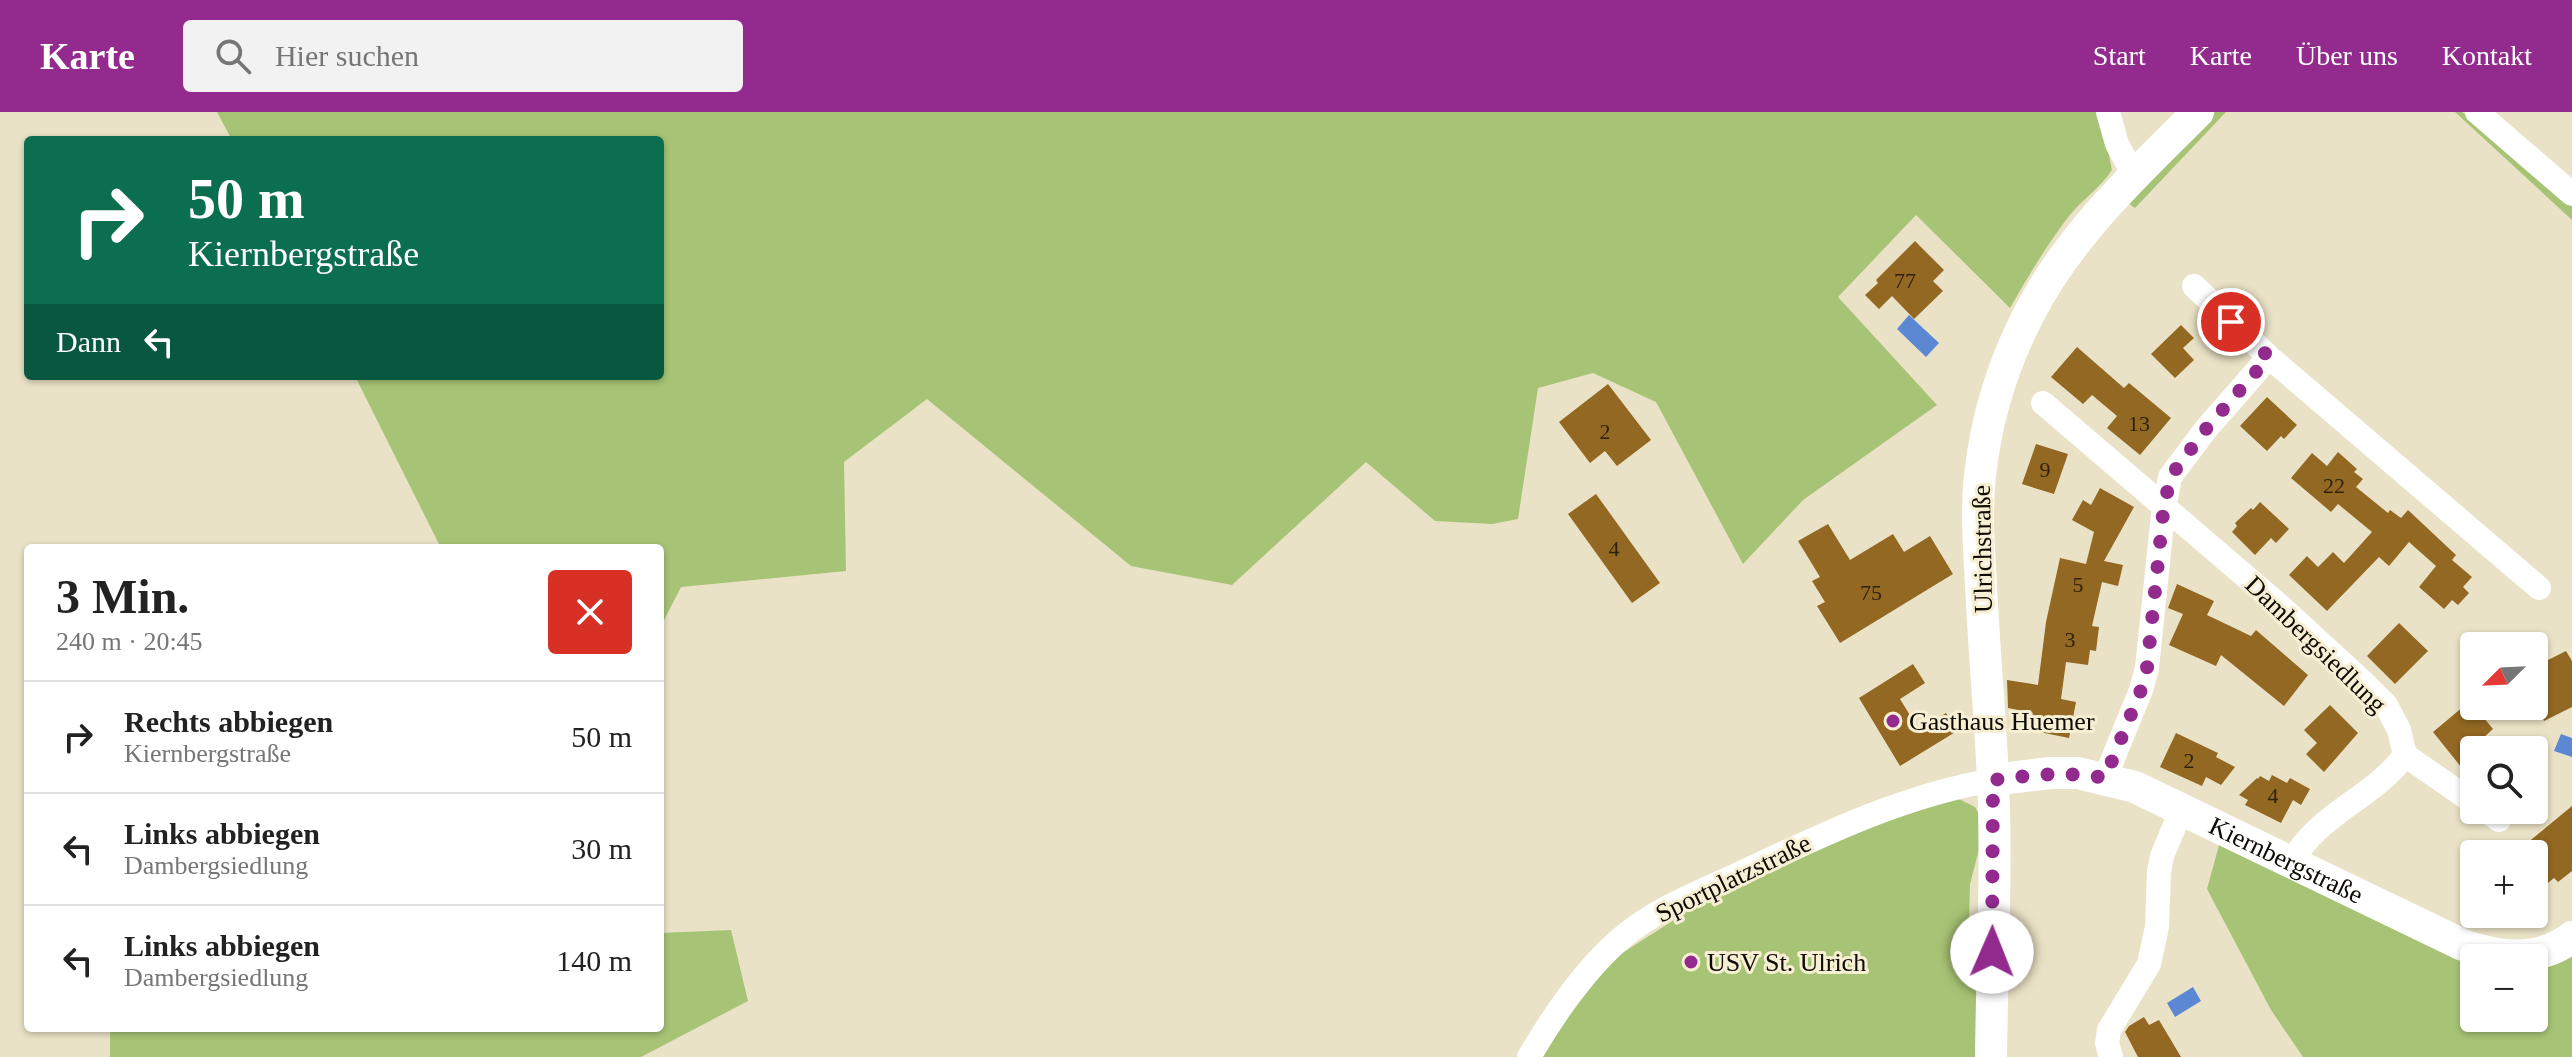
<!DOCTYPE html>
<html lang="de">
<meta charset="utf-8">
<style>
:root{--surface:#fff;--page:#f2f2f2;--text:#222;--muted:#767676;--line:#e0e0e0;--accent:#932b8f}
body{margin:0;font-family:Georgia,serif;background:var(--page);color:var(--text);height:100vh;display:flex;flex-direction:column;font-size:30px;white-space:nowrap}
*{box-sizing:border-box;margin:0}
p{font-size:26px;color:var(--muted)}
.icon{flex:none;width:44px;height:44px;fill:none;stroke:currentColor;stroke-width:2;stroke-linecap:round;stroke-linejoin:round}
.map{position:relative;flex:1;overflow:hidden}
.drawer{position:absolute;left:24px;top:432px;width:640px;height:488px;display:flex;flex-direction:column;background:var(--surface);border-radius:8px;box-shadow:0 2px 6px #0004}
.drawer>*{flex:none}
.hud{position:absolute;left:24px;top:24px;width:640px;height:244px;border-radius:8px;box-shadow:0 2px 6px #0004;background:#0b6e4f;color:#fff;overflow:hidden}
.needle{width:52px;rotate:246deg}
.controls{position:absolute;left:2460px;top:520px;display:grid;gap:16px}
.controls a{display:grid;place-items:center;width:88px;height:88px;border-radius:8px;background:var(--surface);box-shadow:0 2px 6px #0004;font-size:40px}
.pin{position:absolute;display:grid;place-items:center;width:68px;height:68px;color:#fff;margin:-34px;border:4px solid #fff;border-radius:50%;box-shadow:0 2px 8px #0007}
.me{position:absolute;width:88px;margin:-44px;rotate:1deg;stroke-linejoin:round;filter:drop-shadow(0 0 6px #0008)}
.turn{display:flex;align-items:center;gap:28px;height:168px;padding:0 32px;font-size:36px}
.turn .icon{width:104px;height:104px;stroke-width:2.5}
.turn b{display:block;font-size:56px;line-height:68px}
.then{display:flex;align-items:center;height:76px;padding:0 32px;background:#0003;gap:16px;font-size:30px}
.round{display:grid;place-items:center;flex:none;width:84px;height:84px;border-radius:8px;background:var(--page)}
.overview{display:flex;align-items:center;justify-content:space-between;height:136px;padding:0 32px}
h1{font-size:48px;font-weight:700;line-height:60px}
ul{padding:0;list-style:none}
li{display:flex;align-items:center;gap:24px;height:112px;padding:0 32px;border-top:2px solid var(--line)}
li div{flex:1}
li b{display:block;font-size:30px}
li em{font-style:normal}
header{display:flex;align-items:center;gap:48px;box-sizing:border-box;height:112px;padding:0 40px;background:var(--accent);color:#fff}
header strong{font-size:38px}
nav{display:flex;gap:44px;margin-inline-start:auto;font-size:28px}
.search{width:560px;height:72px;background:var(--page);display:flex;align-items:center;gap:20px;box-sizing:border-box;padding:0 28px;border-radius:8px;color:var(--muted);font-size:30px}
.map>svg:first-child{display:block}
.green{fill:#a7c375}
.water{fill:#5c87d3}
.building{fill:#926822}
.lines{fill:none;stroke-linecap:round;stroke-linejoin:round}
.street{stroke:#fff;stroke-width:24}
.secondary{stroke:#fff;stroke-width:32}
.route{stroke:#932b8f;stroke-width:14;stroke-dasharray:0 25.2}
.poi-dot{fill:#932b8f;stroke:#f7efd3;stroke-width:3}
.labels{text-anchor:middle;stroke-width:6;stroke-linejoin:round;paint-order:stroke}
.number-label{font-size:22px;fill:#2f220c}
.street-label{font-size:26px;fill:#0e0b04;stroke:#f7efd3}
.poi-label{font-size:26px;fill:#0e0b04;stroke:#f7efd3;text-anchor:start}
</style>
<header>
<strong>Karte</strong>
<div class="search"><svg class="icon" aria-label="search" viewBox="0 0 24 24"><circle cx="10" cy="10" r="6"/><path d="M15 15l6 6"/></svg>Hier suchen</div>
<nav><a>Start</a><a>Karte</a><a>Über uns</a><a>Kontakt</a></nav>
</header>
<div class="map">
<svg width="2572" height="945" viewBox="0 0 2572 945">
<rect width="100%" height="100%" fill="#eae2c6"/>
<path class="green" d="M217 0H2100L2112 58C2100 76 2082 88 2069 104 2047 133 2028 164 2010 196L1916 103 1838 185 1937 293 1803 388 1743 452 1656 290 1593 261 1538 276 1518 407 1492 412 1435 409 1366 350 1232 473 1131 454 927 287 844 350 846 459 681 475 660 516V436H441L355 264H660V28H232Z
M2214 0H2226L2135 96 2125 89Z
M2455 0H2462L2572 93V108Z
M1957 686 1975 695 1981 707 1983 722 1970 772 1968 845 1981 885 1978 945H1536L1613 847 1699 792 1857 715Z
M2221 726 2474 846V906H2534V852L2572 835V945H2303L2271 898 2207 777Z
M731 818 748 889 641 945H110V916H660V821Z"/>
<path class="water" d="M1909 203 1939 231 1926 245 1897 217Z
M2561 622 2572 626V645L2554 639Z
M2193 875 2201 889 2175 905 2167 891Z"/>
<path class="building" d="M1915 129 1944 158 1933 169 1943 179 1914 207 1892 184 1879 197 1865 183 1878 171 1876 168Z
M2181 213 2194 226 2183 236 2194 248 2175 266 2151 242Z
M2077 235 2124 276 2129 271 2171 306 2140 343 2107 316 2117 304 2092 283 2083 292 2051 265Z
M1608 272 1651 328 1617 354 1605 339 1590 351 1559 310Z
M2267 285 2297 313 2284 327 2281 324 2267 339 2240 314Z
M2036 332 2068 342 2054 382 2022 372Z
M2338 340 2357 357 2354 360 2363 367 2356 375 2388 401 2390 398 2401 406 2408 398 2456 443 2452 448 2472 465 2463 475 2469 481 2458 493 2452 488 2444 497 2419 475 2436 454 2409 430 2389 454 2379 445 2327 499 2289 463 2307 444 2318 455 2333 440 2344 451 2372 420 2338 392 2331 400 2291 366 2312 341 2327 354Z
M2100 376 2134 395 2104 449 2123 453 2118 474 2102 470 2092 514 2099 515 2096 539 2090 538 2088 553 2066 550 2061 587 2076 590 2069 626 2029 618 2033 601 2008 596 2007 568 2038 573 2046 510 2060 446 2086 452 2094 420 2072 408 2083 388 2091 393Z
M1596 382 1660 471 1632 491 1568 402Z
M2260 390 2289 417 2276 431 2271 426 2255 443 2232 420 2237 414 2235 411 2251 396 2253 398Z
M1828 412 1850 448 1893 422 1904 440 1930 424 1953 462 1840 531 1817 494 1825 490 1812 469 1820 465 1798 429Z
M2177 472 2214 489 2207 503 2251 524 2256 518 2308 563 2284 594 2221 543 2216 554 2169 533 2183 502 2168 496Z
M2399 511 2428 539 2395 572 2367 544Z
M2566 539 2572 549V595L2544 609 2534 589V555Z
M1913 552 1925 571 1900 587 1919 618 1946 601 1957 619 1900 654 1859 586Z
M2470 589 2493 617 2482 627 2491 638H2474V671L2433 620Z
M2330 593 2358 621 2324 660 2306 642 2317 631 2304 618Z
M2176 621 2218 641 2216 645 2235 655 2221 673 2206 665 2202 674 2160 655Z
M2272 663 2287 671 2290 666 2310 677 2301 693 2293 688 2281 711 2245 693 2248 688 2239 683 2257 666 2258 667 2260 664 2269 669Z
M2572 694V759L2558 770 2554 766 2534 782V742H2514Z
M2144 905 2149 913 2159 908 2181 945H2138L2125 920 2129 914Z"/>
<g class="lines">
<path class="street" d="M2108 0 2117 32 2134 63
M2477 0 2572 82
M2194 174 2269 245 2539 476
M2043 291 2279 493 2362 569 2386 593 2399 618 2405 643C2375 685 2317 702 2292 750
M2405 643 2474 691
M2105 666 2141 578 2147 556 2163 402 2170 365 2206 317 2269 245
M2485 698 2499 708
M1529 945C1553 904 1582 861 1618 829 1653 798 1699 780 1741 761 1824 722 1902 684 1993 668
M2111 945 2107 931 2109 918 2149 852 2157 815 2159 760 2162 744 2182 696"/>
<g class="secondary">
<path id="s1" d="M1993 668 2050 661H2078L2135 675 2463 833C2499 846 2539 851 2572 825"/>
<path d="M1991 945C1992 852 1997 759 1993 667 1990 602 1984 538 1981 473 1979 437 1976 400 1980 364 1986 307 2004 249 2031 198 2073 119 2136 62 2198 0"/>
</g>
</g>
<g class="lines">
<path class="route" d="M1992 840 1993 668C2031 663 2066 659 2105 666L2141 578 2147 556 2163 402 2170 365 2206 317 2269 245 2231 210"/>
</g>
<g class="poi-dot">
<circle cx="1893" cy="609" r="8"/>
<circle cx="1691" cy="850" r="8"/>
</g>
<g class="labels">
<g class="number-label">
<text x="1905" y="176">77</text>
<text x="2139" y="319">13</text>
<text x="1605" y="327">2</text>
<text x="2045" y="365">9</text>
<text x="2334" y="381">22</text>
<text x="1614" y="444">4</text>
<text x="2078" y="480">5</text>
<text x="1871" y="488">75</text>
<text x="2070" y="535">3</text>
<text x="2189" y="656">2</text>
<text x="2273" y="691">4</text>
</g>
<g class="street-label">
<text transform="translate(1982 437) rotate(-91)" y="9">Ulrichstraße</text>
<text transform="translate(2316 532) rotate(44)" y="9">Dambergsiedlung</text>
<text dy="9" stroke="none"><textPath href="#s1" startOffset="312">Kiernbergstraße</textPath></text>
<text transform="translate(1733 766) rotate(-26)" y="9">Sportplatzstraße</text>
</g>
<g class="poi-label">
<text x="1909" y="618">Gasthaus Huemer</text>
<text x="1707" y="859">USV St. Ulrich</text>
</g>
</g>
</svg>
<div class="controls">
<a><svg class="needle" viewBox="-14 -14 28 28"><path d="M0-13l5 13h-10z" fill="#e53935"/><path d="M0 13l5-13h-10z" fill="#767676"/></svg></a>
<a><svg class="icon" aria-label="search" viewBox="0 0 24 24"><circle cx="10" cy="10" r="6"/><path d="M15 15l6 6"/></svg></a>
<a>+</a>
<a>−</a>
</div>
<div class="pin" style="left:2231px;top:210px;background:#d93025"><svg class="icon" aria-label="arrive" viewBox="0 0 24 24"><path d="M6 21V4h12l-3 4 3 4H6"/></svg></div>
<svg class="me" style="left:1992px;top:840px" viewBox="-20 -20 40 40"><circle r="19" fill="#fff"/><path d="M0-13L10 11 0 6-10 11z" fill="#932b8f"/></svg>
<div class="hud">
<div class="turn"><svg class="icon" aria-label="right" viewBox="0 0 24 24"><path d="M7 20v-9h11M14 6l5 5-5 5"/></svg><div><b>50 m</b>Kiernbergstraße</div></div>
<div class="then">Dann<svg class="icon" aria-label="left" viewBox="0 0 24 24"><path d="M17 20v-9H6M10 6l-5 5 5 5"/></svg></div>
</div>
<section class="drawer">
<div class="overview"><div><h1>3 Min.</h1><p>240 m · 20:45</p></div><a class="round" style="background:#d93025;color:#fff"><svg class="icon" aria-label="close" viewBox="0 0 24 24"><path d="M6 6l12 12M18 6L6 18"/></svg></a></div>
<ul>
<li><svg class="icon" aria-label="right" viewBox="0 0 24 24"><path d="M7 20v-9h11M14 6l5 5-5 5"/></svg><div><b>Rechts abbiegen</b><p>Kiernbergstraße</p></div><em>50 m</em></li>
<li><svg class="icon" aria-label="left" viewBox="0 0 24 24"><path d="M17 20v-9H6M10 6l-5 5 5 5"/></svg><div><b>Links abbiegen</b><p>Dambergsiedlung</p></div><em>30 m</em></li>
<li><svg class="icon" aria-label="left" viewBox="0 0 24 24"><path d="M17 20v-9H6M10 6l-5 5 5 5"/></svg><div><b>Links abbiegen</b><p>Dambergsiedlung</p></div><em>140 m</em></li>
</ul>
</section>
</div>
